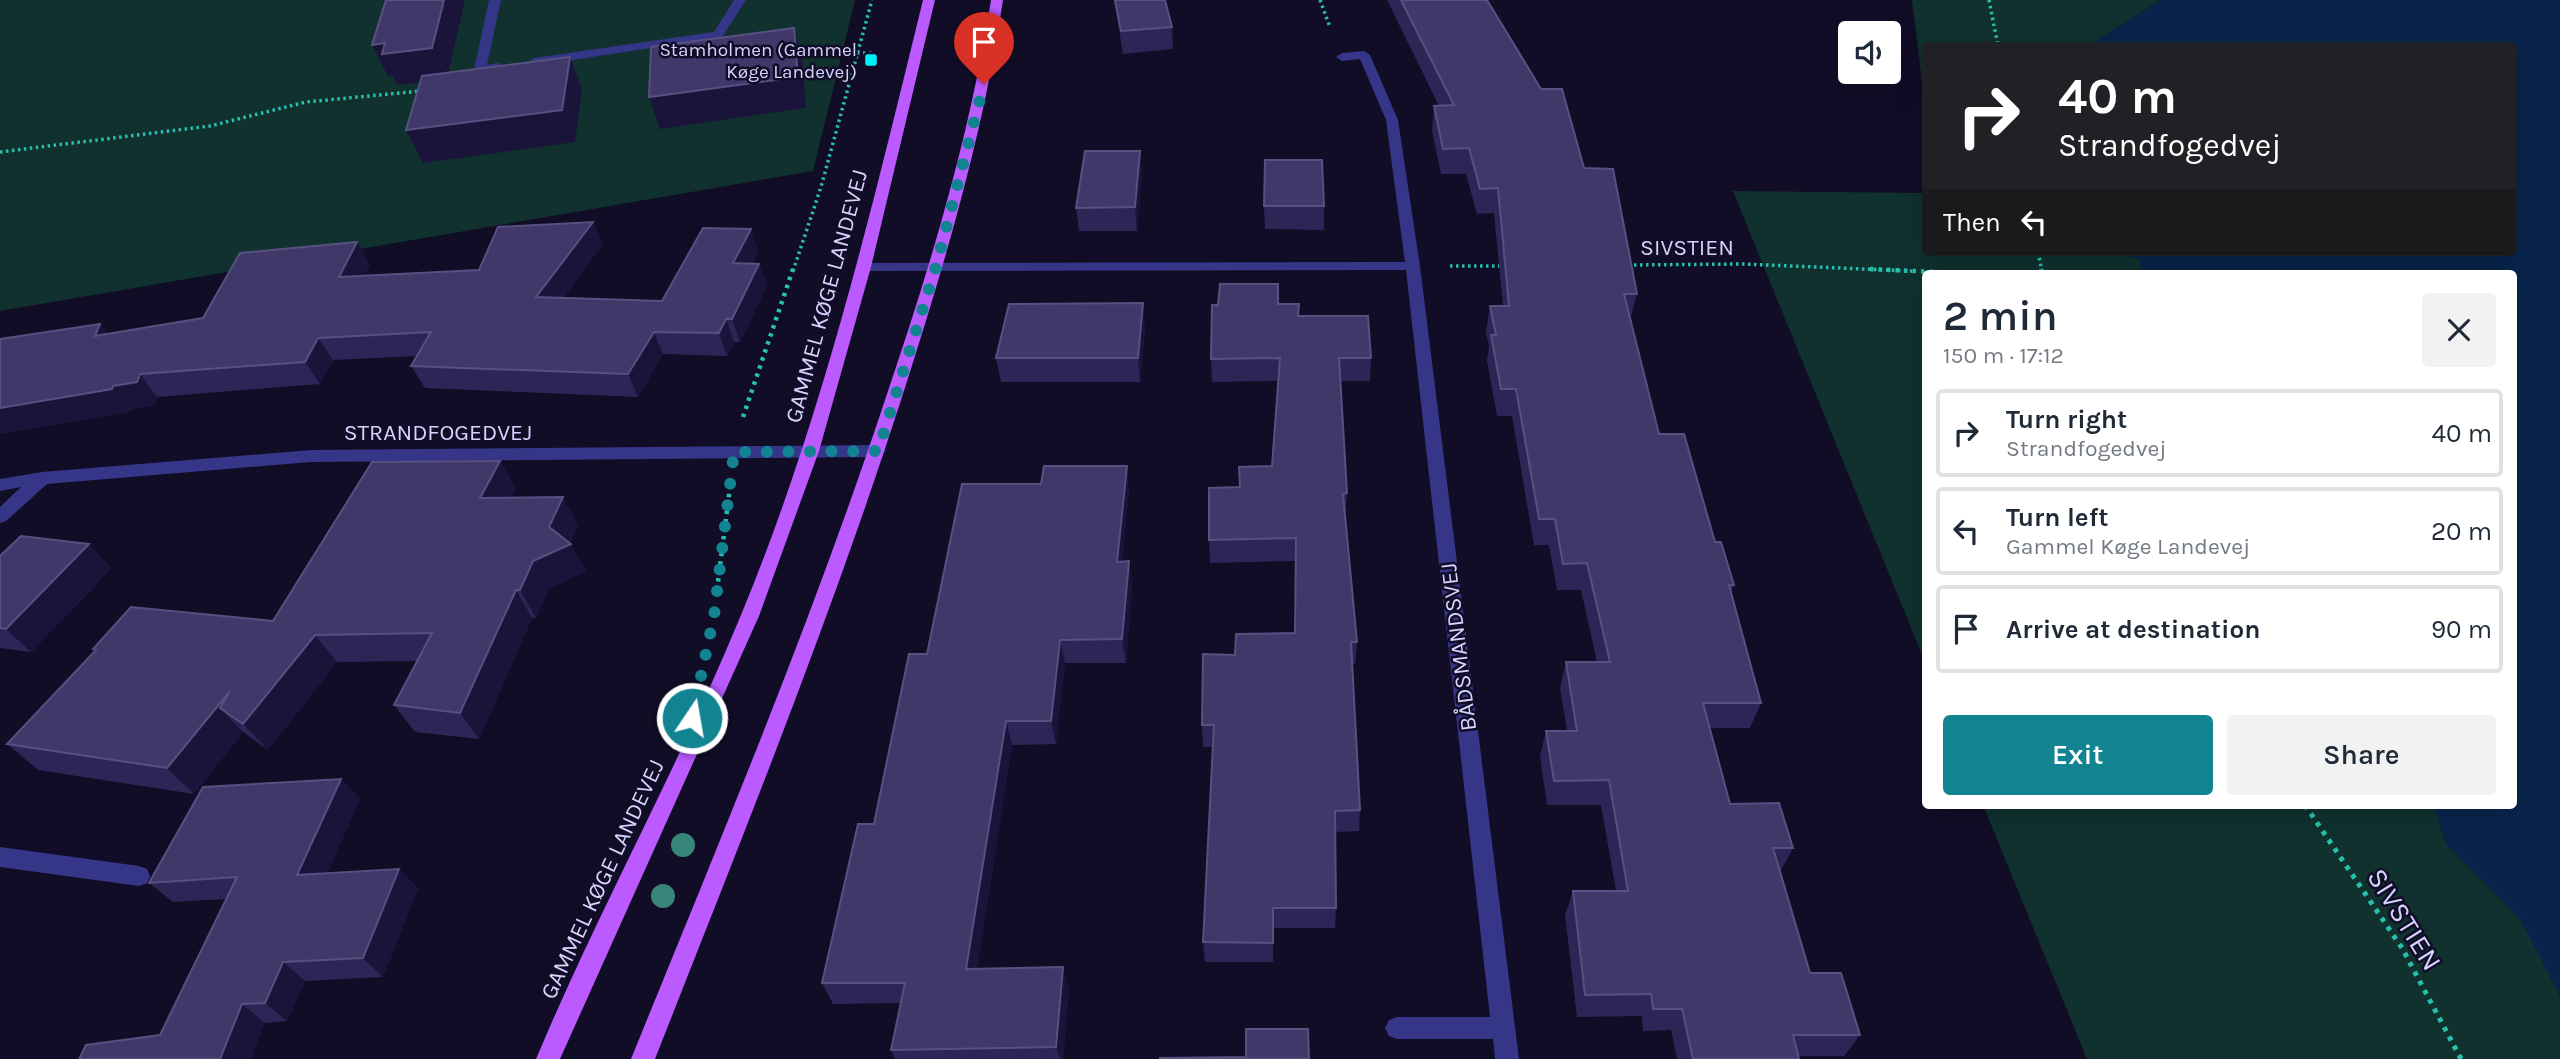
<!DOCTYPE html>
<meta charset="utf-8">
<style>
:root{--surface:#fff;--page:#f2f2f3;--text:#1f2937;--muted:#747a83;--line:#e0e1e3;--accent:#118391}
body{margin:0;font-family:Karla,sans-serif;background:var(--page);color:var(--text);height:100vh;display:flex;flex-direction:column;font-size:26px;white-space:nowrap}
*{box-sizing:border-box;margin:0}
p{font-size:23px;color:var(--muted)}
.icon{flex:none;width:38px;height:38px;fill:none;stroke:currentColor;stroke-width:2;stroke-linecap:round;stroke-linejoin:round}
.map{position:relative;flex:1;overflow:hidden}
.drawer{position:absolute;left:1922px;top:270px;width:595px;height:539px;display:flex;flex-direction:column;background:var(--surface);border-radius:7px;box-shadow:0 7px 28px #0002}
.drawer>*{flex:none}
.top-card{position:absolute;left:1922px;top:42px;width:595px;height:214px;border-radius:7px;box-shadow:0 7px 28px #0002;background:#202124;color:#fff;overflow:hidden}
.tools{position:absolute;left:1838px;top:21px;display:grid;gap:14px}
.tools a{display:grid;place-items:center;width:63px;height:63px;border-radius:7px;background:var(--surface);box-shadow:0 7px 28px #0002;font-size:35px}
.pin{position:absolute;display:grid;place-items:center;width:60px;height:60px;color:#fff;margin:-72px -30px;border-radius:50% 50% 50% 0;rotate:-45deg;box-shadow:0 0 7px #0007}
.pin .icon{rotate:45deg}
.me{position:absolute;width:77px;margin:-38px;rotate:12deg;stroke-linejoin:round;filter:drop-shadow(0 0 5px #0008)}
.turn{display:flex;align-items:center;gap:24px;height:147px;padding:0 21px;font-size:32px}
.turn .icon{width:91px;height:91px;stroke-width:2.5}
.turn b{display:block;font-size:49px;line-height:60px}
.then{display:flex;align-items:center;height:66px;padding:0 21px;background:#0003;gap:14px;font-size:26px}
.round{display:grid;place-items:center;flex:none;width:74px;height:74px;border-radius:7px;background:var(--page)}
.headline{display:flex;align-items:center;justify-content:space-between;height:119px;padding:0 21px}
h1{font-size:42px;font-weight:600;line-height:52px}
.primary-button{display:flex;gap:14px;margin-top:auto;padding:14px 21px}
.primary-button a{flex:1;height:80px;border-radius:7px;background:var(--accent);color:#fff;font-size:28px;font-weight:600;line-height:80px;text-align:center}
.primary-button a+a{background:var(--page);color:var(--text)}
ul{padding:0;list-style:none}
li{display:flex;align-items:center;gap:21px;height:88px;margin:0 14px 10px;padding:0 7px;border:4px solid var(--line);border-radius:7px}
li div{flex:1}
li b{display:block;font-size:26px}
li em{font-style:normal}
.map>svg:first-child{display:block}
.green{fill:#10312e}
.water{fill:#09244b}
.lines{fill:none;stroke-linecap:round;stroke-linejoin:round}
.path-far2{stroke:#27bfaf;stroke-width:3.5;stroke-dasharray:2.5 3.5;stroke-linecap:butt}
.path-far1{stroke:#27bfaf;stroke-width:4.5;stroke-dasharray:3.5 5;stroke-linecap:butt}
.path{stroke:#27bfaf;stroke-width:5;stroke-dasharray:4.5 6;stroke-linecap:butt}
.minor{fill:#363689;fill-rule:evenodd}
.major{fill:#ba5aff;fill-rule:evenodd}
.tree{fill:#388579}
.wall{fill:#2d2556}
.shaded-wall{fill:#1a143b}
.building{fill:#3f3868;stroke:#575080;stroke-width:2}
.route{stroke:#118391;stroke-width:12;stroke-dasharray:0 21.6}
.poi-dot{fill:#00f1fe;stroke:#110d27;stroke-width:2.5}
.labels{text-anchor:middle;stroke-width:5;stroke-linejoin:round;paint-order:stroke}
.far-poi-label{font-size:19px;fill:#d6d3ff;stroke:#110d27;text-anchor:end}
.street-label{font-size:23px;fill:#d6d3ff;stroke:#110d27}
.near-street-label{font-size:28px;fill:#d6d3ff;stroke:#110d27}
</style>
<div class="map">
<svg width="2560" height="1059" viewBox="0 0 2560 1059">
<rect width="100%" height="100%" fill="#110d27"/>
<path class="green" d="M0 0H855L813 171 0 311Z
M1912 0H2161L2090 45 1925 46V106Z
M1733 191 1925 193V252H2113L2139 259 2143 273H1925V662Z
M1983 805H2434L2446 844 2521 919 2560 996V1059H2087Z"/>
<path class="water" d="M2161 0H2560V996L2520 919 2446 844 2434 805H2513V273H2143L2139 259 2113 252H2513V46L2090 45Z"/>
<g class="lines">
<path class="path-far2" d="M1320 0 1330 27
M1989 0 1998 46
M857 53H873
M0 152 210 126 306 102 421 91
M2038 252 2042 271
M1628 265 1744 264 1912 271
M1450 266H1504
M793 271 821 187 872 0"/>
<path class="path-far1" d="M1870 269 1960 273
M2041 269 2042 273
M743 417 793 269
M717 590 730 487"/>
<path class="path" d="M2305 805 2402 948 2461 1059"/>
<path class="minor" d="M489 0H501L487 65 499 63 505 67 480 74 474 70Z
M734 0H746L722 37 534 66 528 62 534 58 714 32Z
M1364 51 1370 55 1398 120 1420 266 1519 1059H1495L1493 1039H1397L1389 1036 1385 1028 1389 1020 1397 1017H1490L1406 270 864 271 857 267 864 263 1405 262 1386 120 1360 59 1342 61 1336 57 1342 53Z
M878 445 886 451 878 457 311 462 47 484 6 521 0 523V507L21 487 0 491V479L42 472 311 450Z
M0 847 139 866 147 869 150 876 147 883 139 886 0 867Z"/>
<path class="major" d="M923 0H935L871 267 819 451 759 616 560 1059H536C599 909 679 766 741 615 823 417 872 208 923 0Z
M991 0H1003C983 136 944 266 902 397 830 621 741 840 655 1059H631C720 840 812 621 886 397 930 267 970 136 991 0Z"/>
</g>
<g class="tree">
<circle cx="683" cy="845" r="12"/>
<circle cx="663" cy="896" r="12"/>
</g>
<path class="wall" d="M1114 0H1165L1172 27 1173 49 1123 54Z
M1387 0H1487L1584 168 1637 294 1630 320 1659 434 1715 542 1734 585 1731 593 1761 703 1750 728H1710L1730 804 1793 848 1780 872 1810 973 1860 1035 1844 1056H1798L1799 1059H1677L1671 1030 1643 1031 1642 1016 1577 1017 1565 915 1573 891H1616L1601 805H1547L1540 756 1546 731H1567L1560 688 1566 662H1597L1581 590H1557L1549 545H1534L1512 416H1497L1487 361 1489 346 1486 332 1490 306H1503L1494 213 1477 214 1466 174H1441L1432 131 1434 106H1439Z
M1140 151 1142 174 1137 231H1079L1076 208Z
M1264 206H1324V230L1265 229Z
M593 222 603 244 563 298 662 301 751 229 758 251 752 264H759L767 286 740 342H734L727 356 663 354 638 397 425 388 411 366 417 356 333 360 320 384 157 397 155 405 132 409 130 412 100 324 108 334 203 318 370 264 364 275 479 270Z
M1299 304V316L1371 358 1370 381H1340L1347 493 1345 516 1357 642 1355 664H1352L1360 810 1359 831 1335 832 1336 908 1335 928H1273V962H1205L1203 942 1213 747H1203L1202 725 1235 655 1295 633V561L1210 563 1209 540 1240 487 1272 466 1278 381 1212 382 1211 359 1218 305Z
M1145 328 1140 382H1001L996 358Z
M500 461 516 489 511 498 578 525 570 543 586 571 549 589 536 618H532L479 739 415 732 394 705 418 661 337 662 268 750 243 732 194 794 38 770 7 744 94 651 93 649 273 621Z
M1129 490 1122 562 1129 561 1132 586 1126 663H1065L1056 744 1012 745 977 969 1069 988 1063 1059H895L891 1050 901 1003 833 1004 822 983 874 824 927 654Z
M0 556 112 568 31 652 0 648Z
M360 799 327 873 399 869 418 889 383 977 305 981 287 1021 265 1023 160 1035 226 899 173 902 149 883Z"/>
<path class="shaded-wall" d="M444 0H465L447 79 398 85 393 76H388L372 45 385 43Z
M794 28 802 59 806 108 660 129 649 97Z
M570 57 582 89 575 142 423 163 406 130Z
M1140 151 1142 174 1137 231 1135 207Z
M593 222 603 244 547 319 536 297Z
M751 229 758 251 740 285 733 263Z
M357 242 370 264 353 299 339 277Z
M759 264 767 286 740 342 732 319Z
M1143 303 1145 328 1140 382 1138 358Z
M726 319 734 342 727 356 719 333Z
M100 324 117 346 95 336Z
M654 332 663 354 638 397 628 374Z
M318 338 333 360 320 384 305 362Z
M140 374 157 397 155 405 132 409 130 412 0 434V408L113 386Z
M500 461 516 489 497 525 480 498Z
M1127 466 1129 490 1120 586 1117 562Z
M563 497 578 525 569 544H571L586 571 549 589 536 618 520 590Z
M89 544 112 568 31 652 6 629Z
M1129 561 1132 586 1126 663 1122 639Z
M516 590 532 618 479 739 460 713Z
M315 635 337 662 268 750 243 724 220 708 243 732 194 794 167 768 230 691Z
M1060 640 1065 663 1056 744 1051 721Z
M1006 721 1012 745 974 990 966 969Z
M341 779 360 799 318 894 297 875Z
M399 869 418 889 383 977 363 958Z
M283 962 305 981 287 1021 265 1003Z
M1063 967 1069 988 1063 1059H1060L1056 1047Z
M242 1004 265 1023 251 1059H220Z"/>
<path class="building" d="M386 0H444L432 48 382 54 385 43 372 45Z
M1115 0H1165L1172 27 1121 31Z
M1401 0H1487L1541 89H1562L1584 168 1613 169 1637 294H1624L1659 434H1684L1715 542H1721L1734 585H1729L1761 703H1703L1730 804 1779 803 1793 848H1773L1810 973H1841L1860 1035H1793L1799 1059H1693L1682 1009H1653L1651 994 1585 995 1573 891H1628L1609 780 1554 781 1546 731H1577L1566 662H1610L1587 563 1563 564 1555 519H1539L1516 389H1501L1491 335H1496L1490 306H1509L1498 188 1480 189 1469 148 1443 149 1434 106 1454 105Z
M794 28 798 77 649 97 651 47Z
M570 57 562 110 406 130 422 76Z
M1085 151H1140L1135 207 1076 208Z
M1265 160H1322L1324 206H1264Z
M593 222 536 297 662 301 703 228 751 229 733 263 759 264 732 319H726L719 333 654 332 628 374 411 366 431 332 318 338 305 362 140 374 137 382 113 386 112 389 0 408V339L100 324 95 336 203 318 240 253 357 242 339 277 479 270 498 227Z
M1220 284H1278V304H1299L1298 316H1368L1371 358H1339L1347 493 1343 494 1357 642H1351L1360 810 1335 811 1336 908H1273V943L1203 942 1214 725H1202L1203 654 1235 655 1236 634 1295 633 1296 538 1209 540V488L1240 487 1239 467 1272 466 1280 358 1211 359 1212 305H1218Z
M1143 303 1138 358H996L1009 304Z
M500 461 480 498 563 497 549 527 571 544 533 561 520 590H516L460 713 394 705 432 633 315 635 243 724 220 708 230 691 167 768 7 744 96 650 93 649 131 607 273 621 372 462Z
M1044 466H1127L1117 562 1129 561 1122 639 1060 640 1051 721H1006L966 969 1063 967 1056 1047 891 1050 905 983H822L858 824H874L909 654H927L962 484H1041Z
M21 536 89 544 6 629 0 628V556Z
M341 779 297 875 399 869 363 958 283 962 265 1003 242 1004 220 1059H79L86 1045 160 1035 237 877 149 883 203 787Z
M1246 1029H1308L1309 1059H1160V1058L1246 1057Z"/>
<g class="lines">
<path class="route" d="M692 718 714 616 734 452 878 451 936 267 984 84"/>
</g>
<rect class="poi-dot" x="864" y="53" width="14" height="14" rx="3.5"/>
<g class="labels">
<g class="far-poi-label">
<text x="857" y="56">Stamholmen (Gammel<tspan x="857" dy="22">Køge Landevej)</tspan></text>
</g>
<g class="street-label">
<text x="1687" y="255">SIVSTIEN</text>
<text transform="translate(826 296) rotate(-75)" y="8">GAMMEL KØGE LANDEVEJ</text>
<text x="438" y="440">STRANDFOGEDVEJ</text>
<text transform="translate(1458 647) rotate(-97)" y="8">BÅDSMANDSVEJ</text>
<text transform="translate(602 879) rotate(-65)" y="8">GAMMEL KØGE LANDEVEJ</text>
</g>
<g class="near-street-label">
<text transform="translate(2405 919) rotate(58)" y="10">SIVSTIEN</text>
</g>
</g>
</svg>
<div class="tools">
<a><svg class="icon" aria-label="sound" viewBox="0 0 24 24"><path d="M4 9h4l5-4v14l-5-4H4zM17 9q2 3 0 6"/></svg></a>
</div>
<div class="pin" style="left:984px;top:84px;background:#d93025"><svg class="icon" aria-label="arrive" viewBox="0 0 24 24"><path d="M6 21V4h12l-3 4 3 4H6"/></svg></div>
<svg class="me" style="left:692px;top:718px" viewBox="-20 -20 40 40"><circle r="17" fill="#118391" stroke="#fff" stroke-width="3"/><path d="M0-11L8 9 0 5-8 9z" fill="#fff"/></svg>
<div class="top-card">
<div class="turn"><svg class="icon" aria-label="right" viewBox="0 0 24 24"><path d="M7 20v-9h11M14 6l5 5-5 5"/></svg><div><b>40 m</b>Strandfogedvej</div></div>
<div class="then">Then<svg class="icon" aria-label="left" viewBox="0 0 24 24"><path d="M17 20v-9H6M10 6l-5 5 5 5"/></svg></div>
</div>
<section class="drawer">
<div class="headline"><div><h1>2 min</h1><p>150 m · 17:12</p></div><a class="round"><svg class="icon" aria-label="close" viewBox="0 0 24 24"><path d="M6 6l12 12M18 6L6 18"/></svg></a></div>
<ul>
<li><svg class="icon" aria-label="right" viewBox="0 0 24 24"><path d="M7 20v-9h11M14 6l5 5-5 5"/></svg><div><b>Turn right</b><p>Strandfogedvej</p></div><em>40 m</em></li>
<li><svg class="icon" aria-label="left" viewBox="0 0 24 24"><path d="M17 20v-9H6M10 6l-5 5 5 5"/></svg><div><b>Turn left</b><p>Gammel Køge Landevej</p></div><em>20 m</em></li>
<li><svg class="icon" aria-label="arrive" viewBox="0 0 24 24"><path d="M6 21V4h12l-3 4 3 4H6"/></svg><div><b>Arrive at destination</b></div><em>90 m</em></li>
</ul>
<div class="primary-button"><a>Exit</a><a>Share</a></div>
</section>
</div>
